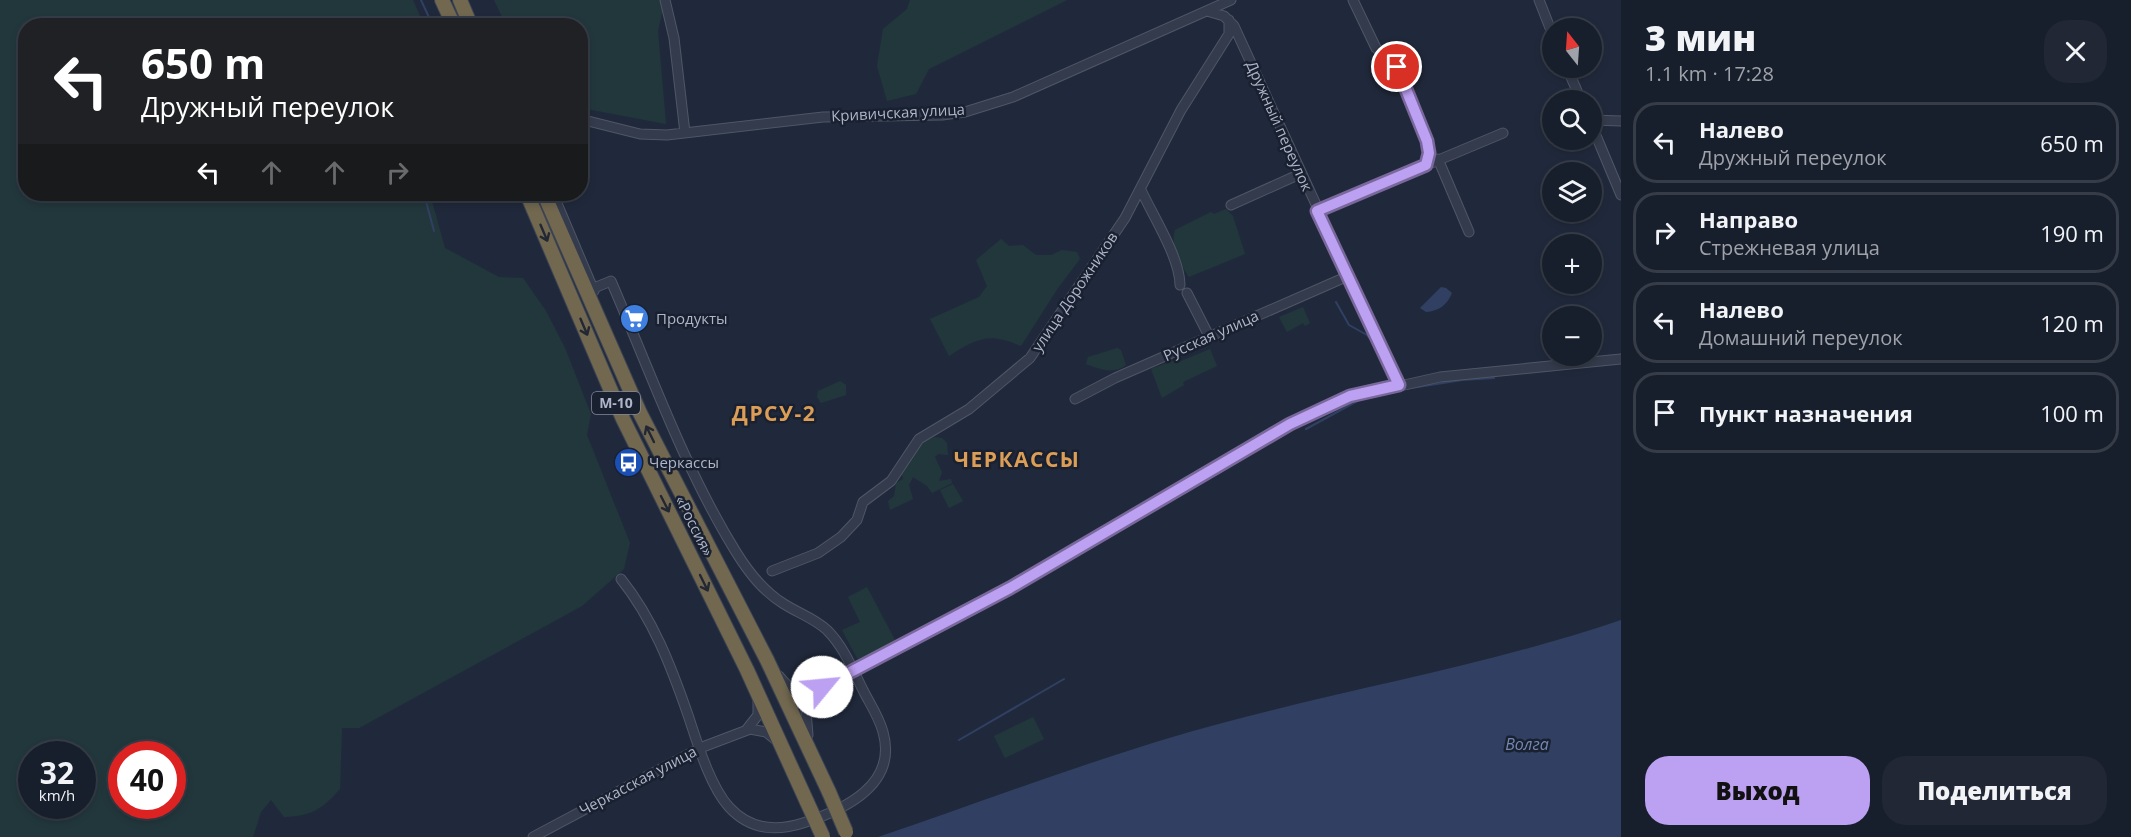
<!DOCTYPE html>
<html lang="ru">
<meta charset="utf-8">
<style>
:root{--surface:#181f2c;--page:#212734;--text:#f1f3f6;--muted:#9fa2a9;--line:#363d48;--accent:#bca0f2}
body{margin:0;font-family:"Open Sans",sans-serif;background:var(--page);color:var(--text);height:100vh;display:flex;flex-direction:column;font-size:22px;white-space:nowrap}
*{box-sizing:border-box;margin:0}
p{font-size:20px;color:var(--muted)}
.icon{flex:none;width:33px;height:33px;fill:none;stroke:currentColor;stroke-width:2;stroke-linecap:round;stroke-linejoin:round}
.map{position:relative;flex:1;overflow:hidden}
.details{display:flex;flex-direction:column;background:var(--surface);width:510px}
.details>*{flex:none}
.banner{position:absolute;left:18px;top:18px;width:570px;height:183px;border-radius:24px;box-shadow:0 3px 9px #0003,0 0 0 2px var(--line);background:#202124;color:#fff;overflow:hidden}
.needle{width:39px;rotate:343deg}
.tools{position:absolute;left:1542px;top:18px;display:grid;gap:12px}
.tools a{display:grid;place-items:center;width:60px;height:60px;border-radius:50%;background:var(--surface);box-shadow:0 3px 9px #0003,0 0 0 2px var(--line);font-size:30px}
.speed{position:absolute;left:18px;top:741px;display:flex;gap:12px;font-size:30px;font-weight:700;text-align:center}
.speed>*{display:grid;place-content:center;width:78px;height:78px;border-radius:50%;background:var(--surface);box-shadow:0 3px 9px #0003,0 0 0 2px var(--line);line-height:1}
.speed small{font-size:15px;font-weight:400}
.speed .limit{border:9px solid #d22;background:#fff;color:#111}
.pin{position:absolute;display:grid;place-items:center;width:51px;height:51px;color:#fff;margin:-26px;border:3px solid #fff;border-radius:50%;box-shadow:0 2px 6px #0007}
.me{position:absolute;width:66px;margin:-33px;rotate:62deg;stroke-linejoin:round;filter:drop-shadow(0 0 4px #0008)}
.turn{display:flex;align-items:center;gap:21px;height:126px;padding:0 24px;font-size:27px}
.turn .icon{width:78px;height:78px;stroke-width:2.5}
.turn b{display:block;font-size:42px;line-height:51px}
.lanes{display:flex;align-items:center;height:57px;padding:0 24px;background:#0003;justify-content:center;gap:30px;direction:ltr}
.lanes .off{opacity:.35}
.round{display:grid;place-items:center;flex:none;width:63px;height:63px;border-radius:24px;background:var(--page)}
.overview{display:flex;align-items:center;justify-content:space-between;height:102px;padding:0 24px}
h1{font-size:36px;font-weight:800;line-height:45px}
.action{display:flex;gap:12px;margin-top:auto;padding:12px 24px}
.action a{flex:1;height:69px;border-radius:24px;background:var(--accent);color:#111;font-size:24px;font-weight:800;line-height:69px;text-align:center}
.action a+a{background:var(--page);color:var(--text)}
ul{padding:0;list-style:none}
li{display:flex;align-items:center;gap:18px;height:81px;margin:0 12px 9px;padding:0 12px;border:3px solid var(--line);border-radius:24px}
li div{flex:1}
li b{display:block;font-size:22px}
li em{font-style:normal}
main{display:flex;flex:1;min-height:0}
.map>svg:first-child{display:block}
.green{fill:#22373c;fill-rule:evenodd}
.water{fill:#314062}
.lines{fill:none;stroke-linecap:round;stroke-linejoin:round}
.stream{stroke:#314062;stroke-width:2}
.minor-casing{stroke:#4f5666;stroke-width:11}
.highway-casing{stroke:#3c4353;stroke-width:16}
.minor{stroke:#343b4c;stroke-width:9}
.highway{stroke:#726850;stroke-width:14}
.highway-bridge-casing{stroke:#3c4353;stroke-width:16;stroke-linecap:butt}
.highway-bridge{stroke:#726850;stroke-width:14}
.oneway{stroke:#222733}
.route-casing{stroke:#7a689d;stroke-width:15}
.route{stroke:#bca0f2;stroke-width:10}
.labels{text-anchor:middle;stroke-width:5;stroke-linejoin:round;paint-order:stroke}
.shield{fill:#192030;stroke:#82899a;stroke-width:1.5}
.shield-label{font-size:14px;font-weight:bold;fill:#afb6c8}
.street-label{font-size:15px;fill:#afb6c8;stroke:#192030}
.poi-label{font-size:15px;fill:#afb6c8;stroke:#192030;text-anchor:start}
.water-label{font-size:16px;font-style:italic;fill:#7488b2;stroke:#192030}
.district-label{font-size:21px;font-weight:bold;letter-spacing:1.5px;fill:#dc9e56;stroke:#192030}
</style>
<main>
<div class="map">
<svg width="1621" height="837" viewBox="0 0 1621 837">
<rect width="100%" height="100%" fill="#20293b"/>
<path class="green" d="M0 0H413L424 25 26 26V194H430L445 248 499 277 523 278 546 311 565 348 591 414 587 435 630 543 624 569 582 606 359 728H342L340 789C322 809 312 816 284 817L271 800 261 812 253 837H0ZM32 754H82V806H32ZM122 754H172V806H122Z
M494 0H665L658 31 666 124 581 108 580 26 506 25Z
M910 0H1067L929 69 916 94 887 101 877 66 883 29 907 9Z
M1226 209 1233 216 1245 254 1189 277C1179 262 1170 248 1175 230L1211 212 1214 214Z
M1001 239 1009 246 1023 245 1036 255H1051L1062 250 1077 252 1080 259 1058 288 1021 346C989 332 977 338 949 356L930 319 979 297 987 286 976 260Z
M1303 307 1310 323 1305 326 1303 323 1287 332 1279 317Z
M1117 348 1121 350 1126 365C1114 375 1099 369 1086 364L1088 357Z
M1210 349 1217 366 1183 382 1184 385 1162 398 1151 369 1175 360 1176 363Z
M840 381 846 385V395L821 403 817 397 818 391Z
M935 437 942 438 947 443 948 455 938 454 935 457 942 472 939 481 951 479 952 483 932 493 927 486 913 477 909 485 913 499 890 510 888 501 894 496 896 483 903 479 901 471C910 457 918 442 935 437Z
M953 484 963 501 949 508 940 490Z
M867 587 896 642 859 662 842 630 860 622 848 597Z
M1033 717 1044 739 1005 758 994 736Z"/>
<path class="water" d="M1441 287 1446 288 1452 293C1447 305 1439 311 1426 312L1420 308Z
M1621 620V837H878C994 798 1108 753 1226 722 1357 687 1492 664 1621 620Z"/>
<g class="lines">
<path class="stream" d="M421 0 433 26
M424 194 434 231
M1336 302 1349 325 1367 335 1377 347
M1384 363 1389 380
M1405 389 1462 380 1494 378
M1373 397 1396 391
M1306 429 1361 399
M959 740 1064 679"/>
<defs>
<path id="minor" d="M665 0 674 38 685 133
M1353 0 1376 48 1397 67 1401 75 1427 141 1429 153 1426 165
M1539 0 1552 33
M1207 11 1224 16 1234 26 1399 385
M1567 68 1581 100
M580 119 640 134 667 135 823 117 942 115 965 112 1013 97 1231 0
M1592 120 1621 121
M1592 126 1621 195
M1438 159 1469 232
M1141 190C1153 216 1180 258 1180 285
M553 194 594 291
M1231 205 1300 174
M1317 211 1503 133
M594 288 611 281C650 371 684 468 736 552 749 573 763 591 784 604 798 613 814 618 827 630 844 647 853 670 863 690 870 704 879 717 883 732 898 785 844 810 803 823 775 832 749 829 729 807 710 786 697 742 688 715 671 666 653 619 621 579
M1187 293 1210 338
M1075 399 1115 378 1348 276
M772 571 818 553 841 537 857 520 863 502 891 481 919 439 969 409 1030 358 1125 218 1181 110 1229 34V20
M779 676C790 690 800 696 818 690L1010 588 1290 424 1342 399 1440 377 1621 359
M747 729 758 715V700
M808 735 806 711 818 691
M533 837 700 748 750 729 766 732 776 740"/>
<path id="highway" d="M442 0 454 26
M460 0 471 26
M527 194 623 419 747 670 807 802
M544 194 640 413 767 660 829 792"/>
</defs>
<use href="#minor" class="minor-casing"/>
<use href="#highway" class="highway-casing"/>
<use href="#minor" class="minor"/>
<use href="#highway" class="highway"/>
<defs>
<path id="highway-bridge" d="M829 792 846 832
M807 802 823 837"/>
</defs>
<use href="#highway-bridge" class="highway-bridge-casing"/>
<use href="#highway-bridge" class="highway-bridge"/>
</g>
<defs><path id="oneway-shaft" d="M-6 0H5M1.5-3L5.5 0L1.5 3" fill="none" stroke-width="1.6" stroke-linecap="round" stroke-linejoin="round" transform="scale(1.5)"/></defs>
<g class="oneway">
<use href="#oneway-shaft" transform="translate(544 233) rotate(67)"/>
<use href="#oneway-shaft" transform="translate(584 327) rotate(67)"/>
<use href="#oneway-shaft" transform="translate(650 434) rotate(-116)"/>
<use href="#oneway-shaft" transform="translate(665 504) rotate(63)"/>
<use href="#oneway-shaft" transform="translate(704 583) rotate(64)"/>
</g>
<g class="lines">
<defs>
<path id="route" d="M822 687 1010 588 1290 424 1350 396 1399 385 1317 211 1426 165 1429 153 1427 141 1397 67"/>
</defs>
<use href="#route" class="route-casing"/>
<use href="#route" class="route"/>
</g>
<defs>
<symbol id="supermarket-disc" viewBox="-11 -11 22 22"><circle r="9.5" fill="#3f7fe0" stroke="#192030"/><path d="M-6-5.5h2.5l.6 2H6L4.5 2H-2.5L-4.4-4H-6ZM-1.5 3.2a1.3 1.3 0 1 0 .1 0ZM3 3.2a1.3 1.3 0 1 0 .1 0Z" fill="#fff"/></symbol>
<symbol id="bus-disc" viewBox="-11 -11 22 22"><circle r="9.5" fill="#1a4fb4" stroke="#192030"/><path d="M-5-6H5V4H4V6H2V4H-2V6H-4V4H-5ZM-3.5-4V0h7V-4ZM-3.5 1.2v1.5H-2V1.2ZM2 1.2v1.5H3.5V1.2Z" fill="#fff"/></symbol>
</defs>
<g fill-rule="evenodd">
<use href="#supermarket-disc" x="618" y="302" width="33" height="33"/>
<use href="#bus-disc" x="612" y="446" width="33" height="33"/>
</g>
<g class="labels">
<rect class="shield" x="592" y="392" width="48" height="22" rx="4.5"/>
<g class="shield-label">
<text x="616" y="408">М-10</text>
</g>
<g class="street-label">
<text transform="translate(898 113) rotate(-3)" y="5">Кривичская улица</text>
<text transform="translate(1279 126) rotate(66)" y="5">Дружный переулок</text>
<text transform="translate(1075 292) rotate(-56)" y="5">улица Дорожников</text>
<text transform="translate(1211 336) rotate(-24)" y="5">Русская улица</text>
<text transform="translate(694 526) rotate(63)" y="5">«Россия»</text>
<text transform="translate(638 781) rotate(-28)" y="5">Черкасская улица</text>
</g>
<g class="poi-label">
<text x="656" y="324">Продукты</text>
<text x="649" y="468">Черкассы</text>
</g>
<g class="water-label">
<text x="1527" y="750">Волга</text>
</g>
<g class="district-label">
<text x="774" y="421">ДРСУ-2</text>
<text x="1017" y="467">ЧЕРКАССЫ</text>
</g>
</g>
</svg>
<div class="tools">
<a><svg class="needle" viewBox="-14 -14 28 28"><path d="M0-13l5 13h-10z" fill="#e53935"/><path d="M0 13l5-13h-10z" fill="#9fa2a9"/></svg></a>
<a><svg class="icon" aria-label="search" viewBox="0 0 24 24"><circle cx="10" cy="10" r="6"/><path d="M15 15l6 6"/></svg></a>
<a><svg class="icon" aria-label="layers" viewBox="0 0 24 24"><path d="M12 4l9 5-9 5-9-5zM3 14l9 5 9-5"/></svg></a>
<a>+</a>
<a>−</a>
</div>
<div class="speed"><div>32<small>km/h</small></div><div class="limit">40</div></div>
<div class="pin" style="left:1397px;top:67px;background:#d93025"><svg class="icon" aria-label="arrive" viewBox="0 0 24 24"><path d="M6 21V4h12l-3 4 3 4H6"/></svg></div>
<svg class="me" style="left:822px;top:687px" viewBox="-20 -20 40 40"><circle r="19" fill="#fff"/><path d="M0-13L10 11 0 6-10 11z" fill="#bca0f2"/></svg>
<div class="banner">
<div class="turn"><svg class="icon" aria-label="left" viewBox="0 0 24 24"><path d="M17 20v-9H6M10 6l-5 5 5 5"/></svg><div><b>650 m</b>Дружный переулок</div></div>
<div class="lanes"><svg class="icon" aria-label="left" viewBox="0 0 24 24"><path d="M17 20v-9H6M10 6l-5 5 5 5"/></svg><svg class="icon off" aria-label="ahead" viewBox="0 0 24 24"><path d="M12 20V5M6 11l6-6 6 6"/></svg><svg class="icon off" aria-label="ahead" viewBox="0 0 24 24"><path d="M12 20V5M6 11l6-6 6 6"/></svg><svg class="icon off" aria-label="right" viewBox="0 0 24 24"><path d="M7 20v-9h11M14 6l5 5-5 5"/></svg></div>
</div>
</div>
<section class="details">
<div class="overview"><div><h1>3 мин</h1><p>1.1 km · 17:28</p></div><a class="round"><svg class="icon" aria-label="close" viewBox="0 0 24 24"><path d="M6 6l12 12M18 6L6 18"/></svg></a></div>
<ul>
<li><svg class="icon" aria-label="left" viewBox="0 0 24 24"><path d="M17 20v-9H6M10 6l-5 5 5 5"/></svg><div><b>Налево</b><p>Дружный переулок</p></div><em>650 m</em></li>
<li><svg class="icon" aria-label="right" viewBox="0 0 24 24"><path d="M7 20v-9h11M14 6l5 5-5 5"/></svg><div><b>Направо</b><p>Стрежневая улица</p></div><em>190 m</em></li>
<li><svg class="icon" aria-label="left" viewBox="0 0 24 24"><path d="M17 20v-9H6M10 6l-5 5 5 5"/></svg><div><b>Налево</b><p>Домашний переулок</p></div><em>120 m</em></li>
<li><svg class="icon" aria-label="arrive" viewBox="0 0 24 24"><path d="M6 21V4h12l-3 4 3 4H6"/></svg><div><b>Пункт назначения</b></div><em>100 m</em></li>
</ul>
<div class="action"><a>Выход</a><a>Поделиться</a></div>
</section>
</main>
